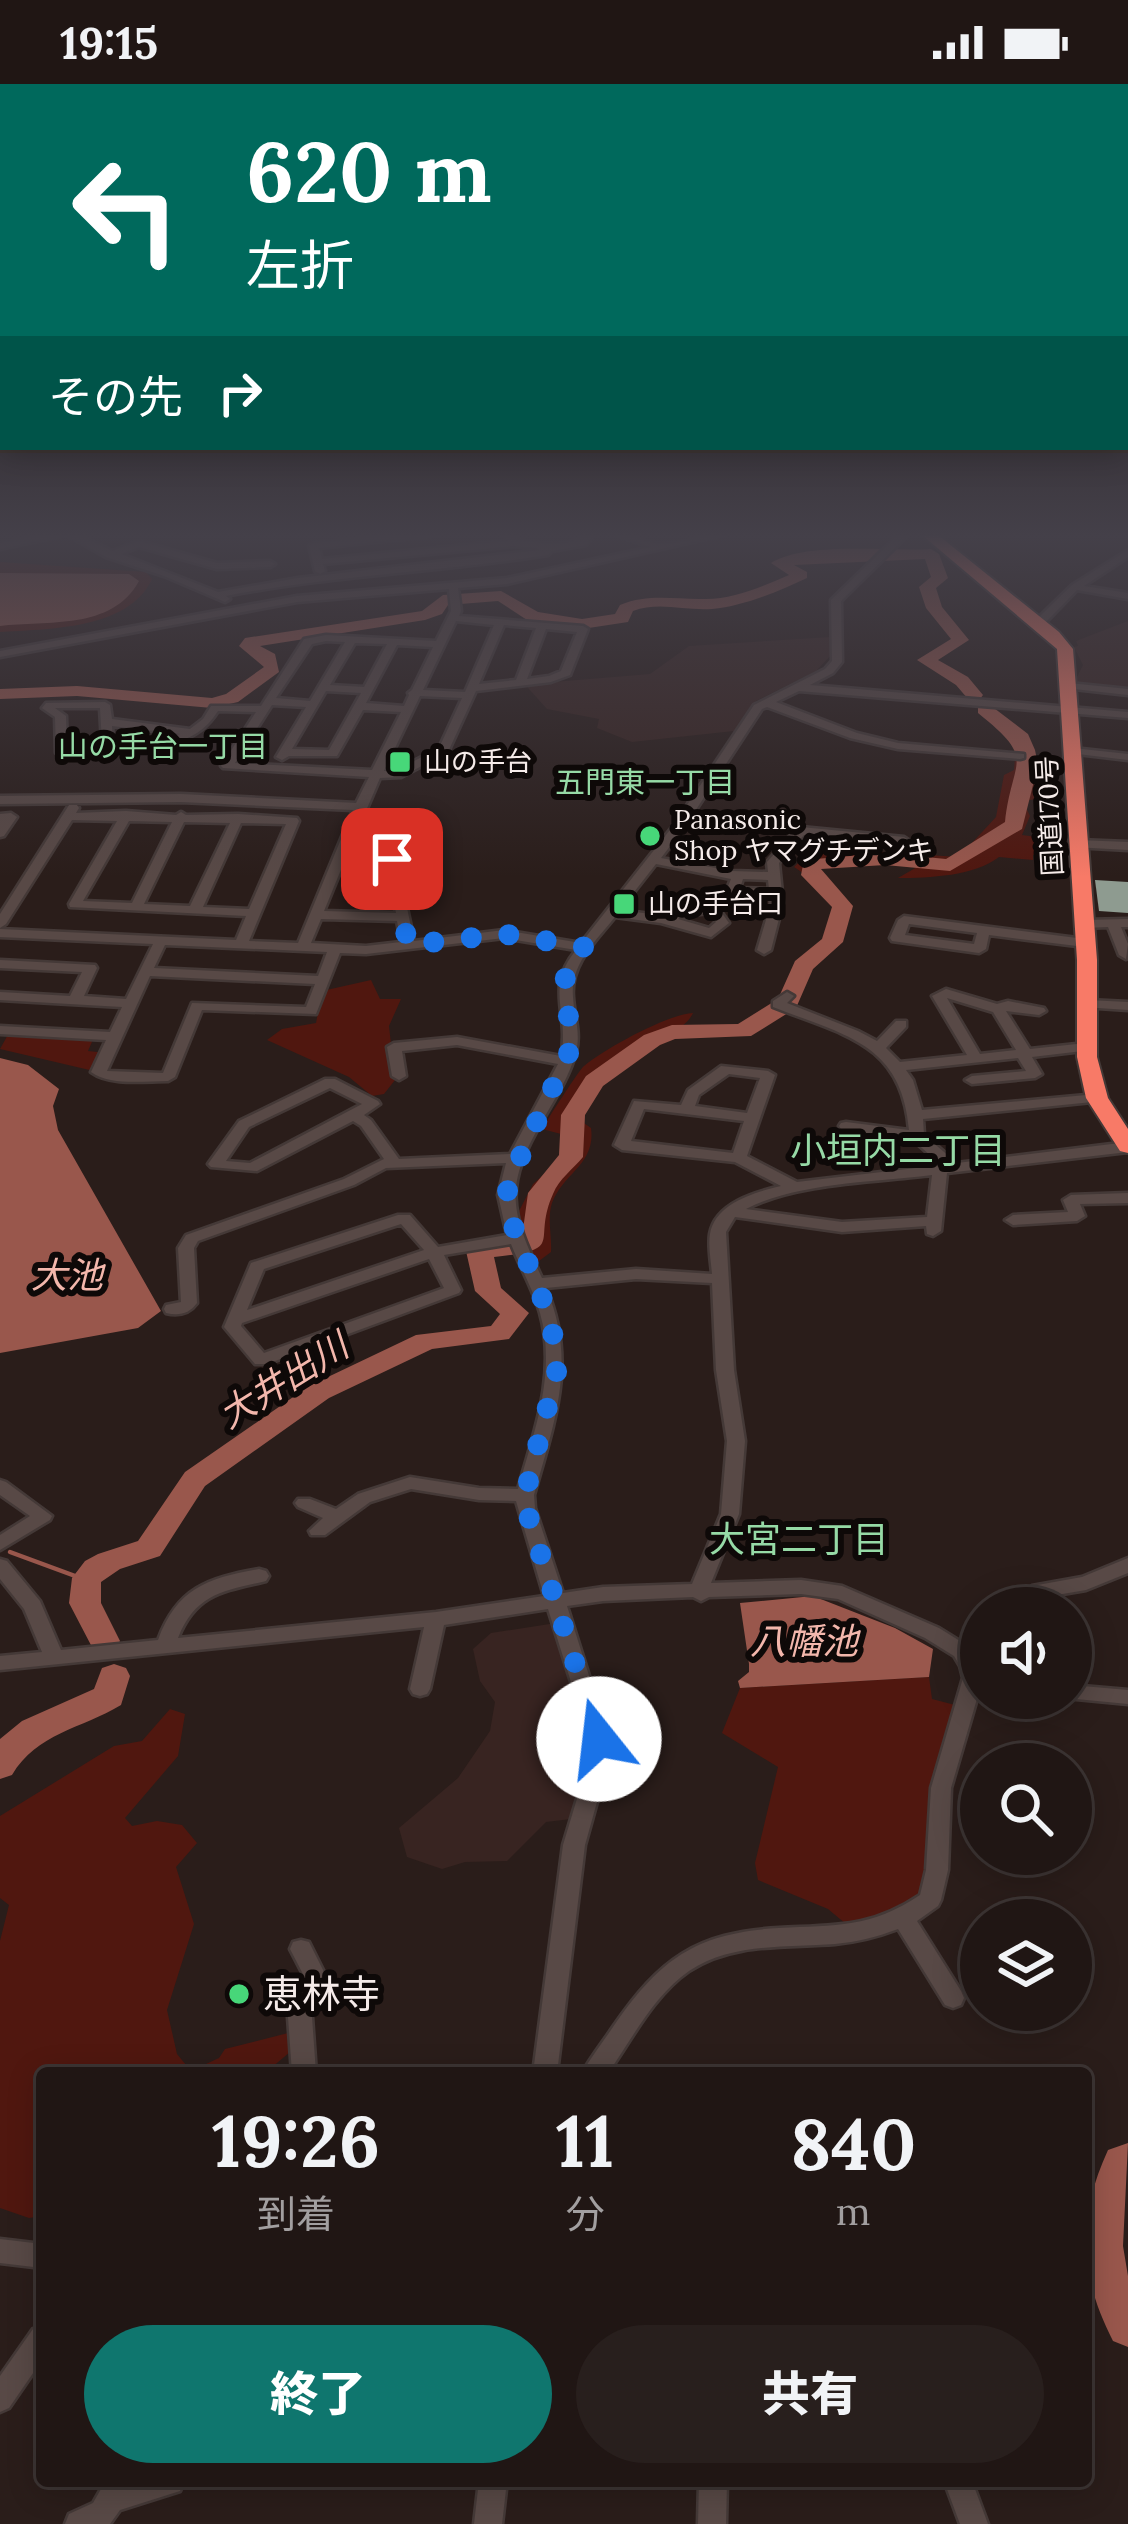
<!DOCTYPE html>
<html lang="ja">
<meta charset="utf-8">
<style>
:root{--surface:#201614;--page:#281f1d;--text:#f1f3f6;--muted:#a29fa0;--line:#3d3534;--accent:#0f766e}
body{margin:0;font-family:Lora,"Noto Sans JP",serif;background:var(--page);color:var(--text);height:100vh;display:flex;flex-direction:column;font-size:45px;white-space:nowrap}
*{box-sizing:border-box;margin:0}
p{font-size:39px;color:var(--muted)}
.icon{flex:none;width:66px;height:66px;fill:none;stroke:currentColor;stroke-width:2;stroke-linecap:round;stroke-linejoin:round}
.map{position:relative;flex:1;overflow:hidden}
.drawer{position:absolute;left:36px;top:1983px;width:1056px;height:420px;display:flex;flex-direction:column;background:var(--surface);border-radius:12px;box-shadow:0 6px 30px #0003,0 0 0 3px var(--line)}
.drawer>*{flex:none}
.top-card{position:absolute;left:0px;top:0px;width:1128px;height:366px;box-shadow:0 6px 30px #0003,0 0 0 3px var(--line);background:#00695c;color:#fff;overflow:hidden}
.tools{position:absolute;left:960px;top:1503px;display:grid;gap:24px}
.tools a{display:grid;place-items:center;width:132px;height:132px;border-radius:50%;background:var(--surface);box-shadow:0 6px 30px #0003,0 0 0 3px var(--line);font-size:60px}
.pin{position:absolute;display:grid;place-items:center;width:102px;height:102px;color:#fff;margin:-51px;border-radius:24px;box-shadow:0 6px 18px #0006}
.me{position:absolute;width:132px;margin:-66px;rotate:344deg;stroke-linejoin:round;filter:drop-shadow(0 0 9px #0008)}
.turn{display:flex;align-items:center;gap:42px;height:252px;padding:0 48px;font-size:54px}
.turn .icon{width:156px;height:156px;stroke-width:2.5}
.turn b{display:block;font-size:84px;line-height:102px}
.then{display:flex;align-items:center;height:114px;padding:0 48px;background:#0003;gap:24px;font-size:45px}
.eta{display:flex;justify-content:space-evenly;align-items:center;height:204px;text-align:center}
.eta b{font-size:72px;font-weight:800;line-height:84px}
.button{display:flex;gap:24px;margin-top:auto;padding:24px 48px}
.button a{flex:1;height:138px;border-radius:72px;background:var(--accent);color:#fff;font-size:48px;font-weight:800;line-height:138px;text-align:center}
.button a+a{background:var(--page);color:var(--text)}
.status{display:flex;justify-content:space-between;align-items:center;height:84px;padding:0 60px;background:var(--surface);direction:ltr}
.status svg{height:33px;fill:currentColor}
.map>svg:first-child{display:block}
.built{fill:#382421}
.green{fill:#50170f}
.water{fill:#99574c}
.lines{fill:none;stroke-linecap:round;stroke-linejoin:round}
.stream{stroke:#99574c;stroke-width:4.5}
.river{fill:#99574c;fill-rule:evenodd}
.building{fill:#8e9b90}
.minor-casing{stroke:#443937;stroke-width:5}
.highway-casing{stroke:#443937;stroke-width:4}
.minor{fill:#584946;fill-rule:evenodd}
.highway{fill:#f87a67;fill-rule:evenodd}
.route{stroke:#1a73e8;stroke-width:21;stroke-dasharray:0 37.8}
.poi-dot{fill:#47d779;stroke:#0e0908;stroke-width:4.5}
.labels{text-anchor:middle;stroke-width:12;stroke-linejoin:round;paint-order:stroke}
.far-poi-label{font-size:27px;fill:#f5ebe9;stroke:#0e0908;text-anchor:start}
.far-street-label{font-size:27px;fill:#f5ebe9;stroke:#0e0908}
.far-neighbourhood-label{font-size:30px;fill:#96daa6;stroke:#0e0908}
.neighbourhood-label{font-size:36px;fill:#96daa6;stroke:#0e0908}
.water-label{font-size:36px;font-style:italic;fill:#f3b7ac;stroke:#0e0908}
.near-poi-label{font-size:39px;fill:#f5ebe9;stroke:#0e0908;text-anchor:start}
</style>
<div class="status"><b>19:15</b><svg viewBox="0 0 49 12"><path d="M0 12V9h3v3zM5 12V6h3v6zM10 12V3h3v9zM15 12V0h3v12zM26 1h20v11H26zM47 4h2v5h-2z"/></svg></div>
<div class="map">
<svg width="1128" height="2440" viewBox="0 0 1128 2440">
<rect width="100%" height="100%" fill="#2a1d1a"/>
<path class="built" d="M1128 537V606L1079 600 1076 595 1083 581 1074 563 1078 562 1076 557Z
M831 553 832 570 816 587 756 617 734 647 632 658 597 644 599 635 547 625 528 604 529 600 650 590 689 562Z
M556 1539 590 1663 571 1735 546 1738 507 1777 465 1778 442 1785 407 1773 399 1744 458 1694 490 1647 495 1618 480 1597 473 1565 491 1549Z"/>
<path class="green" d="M0 478 146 488 152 495C129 546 46 545 0 548Z
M1020 672 1045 677 1037 715 1023 717 1030 732 1022 751 1045 754V770L1033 771V776L999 773C975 792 929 794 898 794L924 779 875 774 816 777 809 780 806 791 794 783 807 770 882 768 959 773 996 733 1004 691 1014 686 1015 674Z
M371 896 380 915H401L389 942 395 996 384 1010 372 1012 349 993 267 956 282 945 316 939 322 907Z
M693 929C683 949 664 947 646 957 616 975 585 996 571 1030L591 1044C596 1080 563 1089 552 1119 547 1134 552 1152 551 1168L535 1180 518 1129 533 1100 567 1070 561 1050 542 1045C546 1038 579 986 584 982 606 964 666 931 693 929Z
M10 947 95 951 88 967 107 969 98 988 0 965Z
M929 1593 932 1615 955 1621 928 1719 927 1795 921 1811 903 1826 852 1845 828 1825 758 1796 755 1779 778 1683 722 1649 740 1604Z
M170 1625 185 1630 178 1672 125 1734 132 1742 157 1737 182 1741 197 1759 176 1783 194 1840 167 1926 177 1970 191 1987 219 1974 225 1965 292 1948 296 1963 265 1989H42V2132L29 2134 0 2124V1857L9 1821 0 1814V1732L114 1662 142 1657Z"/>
<path class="water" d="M0 489 129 490 139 497C112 547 46 536 0 542Z
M0 974 28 981 59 1005 53 1022 58 1046 161 1227 138 1244 0 1269Z
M813 1512 895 1544 933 1565 929 1593 740 1604 738 1597 749 1588V1580L740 1519Z"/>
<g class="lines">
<path class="stream" d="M10 1468 86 1496"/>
<path class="river" d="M931 465 939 470 948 494 936 504 942 523 969 556 938 576 968 593 983 611 980 615H968L956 601 917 576 951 555 926 524 919 503 931 493 925 475 794 481 807 488V494C777 508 744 522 712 525 685 527 659 517 633 527L628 538 582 545 527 536 498 517 448 521 442 530 425 536 260 562 275 570 279 588 238 618 212 624 77 612 0 615V605L77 602 212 614 226 610 264 583 239 562 245 554 422 527 443 511 501 507 538 528 582 535 615 530 620 521C650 509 675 516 706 515 734 515 763 502 789 491L771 479C807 457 887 468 931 465Z
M978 621H990L1028 650 1035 666 1038 681 1022 745 950 787 885 781 821 785 853 822 843 858 813 885 796 924 751 952 675 955 660 961 603 1002 585 1031 583 1073C573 1085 559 1095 553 1110 531 1159 568 1165 494 1173L501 1204 529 1229 509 1255 432 1265 329 1314 205 1402 160 1472 120 1485 101 1498V1519L120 1557 115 1565H93L69 1519 72 1494 85 1477 98 1470 138 1457 185 1388 309 1302 416 1251 491 1242 500 1230 475 1207 466 1167 470 1161 522 1153 528 1109 559 1071 561 1031 586 992 644 951 672 941 738 940 778 915 795 877 822 855 832 823 801 791 804 776 885 769 946 775 1005 738C1012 673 1038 677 978 629Z
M114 1580 126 1584 130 1592 121 1621C81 1645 37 1649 12 1691L0 1695V1655L22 1637 94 1605 102 1584Z
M1128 2059 1123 2162 1128 2192V2263L1113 2257C1079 2190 1076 2136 1108 2066Z"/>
</g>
<path class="building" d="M1095 796 1128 798V829L1099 827Z"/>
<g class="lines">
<defs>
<path id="minor" d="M43 451H65L0 465V459Z
M67 451H79L112 467 139 457 217 479 270 477 275 480 270 483 217 485 139 463 121 470 218 508 298 494 540 466 536 464 514 462 323 480 325 487 320 490 315 487 309 462 314 459 400 451H440L319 464 322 475 508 457 504 451H513L517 456C540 458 564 466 585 451H594L586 461 552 467 548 471C441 488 333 491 226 512L230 515 225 518 164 492 106 473Z
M615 451C632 451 647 460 664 460 683 460 703 451 723 451L507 500 458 504 461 527 459 532 583 542 588 545 570 591 551 598 476 607 448 668 401 693 380 694 348 769 396 772 414 857 504 846 581 859 673 742 754 621 825 585 832 577 831 516 898 451H908L841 517 842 578 833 589 810 601 1128 628V634L799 607 776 618 857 649 898 659 1024 670V674L1020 675 898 665 850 654 767 623 762 625 684 744 661 774 732 787 768 788 767 778 797 744 801 743 904 753 910 757 904 761 804 751 779 779 783 819 771 866 764 870 757 866 771 819 770 812 728 810 726 807 731 795 656 780 620 826 666 832 678 824 712 821 717 822 729 839 711 853 661 839 615 833C596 857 570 880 573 913 574 931 581 949 576 968 570 991 556 1013 544 1034 503 1103 510 1126 542 1194L636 1185 712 1190C711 1177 708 1162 710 1150 715 1119 756 1108 781 1102L735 1078 622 1066 614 1061 634 1017 681 1021 688 1006 721 982 768 987 775 991 747 1072 797 1098 941 1081 913 1056 841 1045 839 1042 841 1039 846 1038 909 1046C902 959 844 951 773 923V917L787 908 794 912 787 919 858 947 877 957 896 937H906V943L886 964 900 978 967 971 932 912 946 905 997 920 1008 917 1044 924 1046 927 1039 931 1006 927 1030 965 1086 959 1091 960 1093 963 1091 966 1032 973 1042 990 1035 994 972 1000 965 996 972 992 1026 987 1018 974 906 986 913 996 922 1026 1097 1010 1104 1014 1102 1017 923 1035 924 1051 957 1079 1128 1058V1068L947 1089 941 1147 933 1152 927 1150 926 1142 842 1148 735 1133 726 1148 734 1286 745 1357 739 1430 711 1499 801 1496 842 1502 939 1544 968 1562 977 1576 981 1586V1601L951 1704 948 1786 941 1816 938 1822 917 1837 961 1907 964 1914 961 1921 953 1924 945 1921 898 1845C877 1853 857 1858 835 1860 786 1864 732 1858 689 1887 654 1911 632 1955 608 1989H582C591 1973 603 1958 613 1943 660 1875 695 1849 779 1844 836 1841 871 1844 920 1811L926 1786 931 1704 963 1594 960 1582 954 1572 925 1554 838 1515 801 1510 709 1513 701 1517 693 1513 603 1517 567 1522 609 1655V1675L585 1761 557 1989H533L563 1761 589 1675V1655L548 1525 444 1541 430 1605 427 1610 420 1612 413 1610 410 1605 424 1543 0 1586V1572L42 1568 24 1525 0 1495V1475L7 1477 40 1517 61 1566 158 1556C177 1504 208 1494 259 1485L266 1487 269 1492 266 1497C224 1507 196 1509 178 1554L436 1528 544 1512 516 1417 479 1416 411 1405 370 1418 325 1451H311L309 1447 323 1434 298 1423 295 1419 298 1415H310L336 1425 358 1410 410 1393 479 1404 518 1405C534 1348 557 1289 540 1229 533 1205 520 1183 511 1160L444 1171 461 1206 459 1209 267 1280H255L224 1243 251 1179 398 1131H410L438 1163 507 1151 498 1111 506 1079 386 1084 354 1101 198 1157 194 1164 197 1219C189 1230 179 1232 166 1229L164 1225 166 1221 181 1218 178 1164 186 1151 344 1095 384 1075 361 1042 353 1037 257 1087 211 1083 208 1080 239 1037 325 995H335L378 1017 380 1020 364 1031 371 1036 399 1075 510 1070 558 980 457 961 402 967 406 992 399 996 392 992 387 963 394 959 457 953 561 972C570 929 544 905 576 866L504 854 366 870 340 869 316 930 202 926 175 993 168 997C144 997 110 1002 91 988L106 956 0 950V942L110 948 122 923 0 916V908L70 912 82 888 0 884V876L95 881 97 884 84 912 126 915 153 860 0 853V845L236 856 246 832 70 823 69 820 117 737 72 736 6 840 0 844V830L69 721H77L79 724 76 729 126 727 176 731 181 728 186 731 238 730 297 734 299 737 249 857 298 859 353 726 181 718 0 720V712L181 710 356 719 369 693 223 684 221 682 256 628 218 627C194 666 152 662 111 664 95 665 78 670 62 672L56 669 55 633 42 624 46 619 105 618 110 621 112 635 190 645 203 635 211 622H261L304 555 326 551 436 557 451 527 449 505 297 518 0 573V567L297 512 507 494 651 463ZM456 537 494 541 465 608 423 606ZM504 541 536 544 516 596 479 600ZM546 545 577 548 561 587 549 592 527 595ZM326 557 345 558 310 617 276 614 312 560ZM355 559 387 560 364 603 330 601ZM397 561 433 563 412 606 408 609 409 611 404 622 366 619ZM326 607 361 609 329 666 292 665ZM420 612 462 614 439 664 395 687H384ZM272 621 306 623 276 673 282 676 289 672H337L363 626 401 628 372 686 235 679ZM55 624H100L102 659 67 665 66 632ZM112 642 180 650 153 656 113 658ZM129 737 172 738 132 819 83 817ZM184 738 230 739 190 822 144 820ZM241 739 286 740 249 825 203 823ZM345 776 386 778 396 829 324 827ZM743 795 768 796 769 805 740 804ZM709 829 716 838 709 844 678 835 682 832ZM321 835 397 837 401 858 366 862 311 859ZM165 861 327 868 318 892 154 884ZM150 892 315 900 306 923 192 919 163 989 107 987ZM947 914 993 928 1016 966 980 970ZM729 990 760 994 747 1029 695 1022 699 1011ZM330 1004 362 1020 250 1079 226 1077 249 1043ZM644 1025 744 1037 733 1069 631 1057ZM932 1091 927 1133 842 1138 746 1125C795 1099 875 1098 932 1091ZM401 1140 424 1166 247 1226 264 1185ZM429 1175 444 1204 264 1269 241 1242 242 1239ZM636 1195 712 1199 716 1286 727 1357 721 1430 692 1500 603 1503 563 1509 535 1424 534 1411C554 1339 578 1277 546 1204Z
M1128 466V473L1084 502 1128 509V515L1077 506 1043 541H1035V537L1072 501Z
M1069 599 1128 605V611L1065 604V600Z
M1073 664 1128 670V676L1069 669V665Z
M11 729 17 733 4 752 0 753V730Z
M1078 756 1128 758V766L1074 763 1072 760Z
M904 832 1085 855 1092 859 1085 863 989 851 986 865 979 869 892 857 890 854 898 836ZM909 840 977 849 974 860 905 851Z
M1128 835V843H1121L1128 860 1126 875 1119 871 1108 843 1084 844 1078 840 1084 836Z
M1088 916 1128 918V926L1083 923V917Z
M1128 1109V1119L1080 1120 1085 1132 1077 1137 1013 1141 1005 1136 1013 1131 1068 1128 1063 1116 1071 1111Z
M0 1396 6 1398 52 1432 50 1436 0 1466V1451L30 1432 0 1411Z
M1128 1474V1489L1086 1506 1039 1514 1032 1512 1029 1507 1032 1502 1082 1493Z
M1071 1601 1128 1606V1620L1066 1614H1071Z
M301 1856 309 1858 326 1892 312 1933 316 1989H292L288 1933 304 1892 290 1865 293 1858Z
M0 2155 42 2160V2184L0 2179Z
M42 2242V2276L9 2324 0 2328V2292L33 2245Z
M125 2397H184L180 2407 120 2426 110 2440H65L69 2430 93 2419 101 2405Z
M479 2397H507L502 2440H474Z
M699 2397H727L726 2440H698Z
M944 2397H972L988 2440H960Z"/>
<path id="highway" d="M922 451H938L1059 548 1073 565 1097 876V973L1108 1014 1128 1045V1069L1120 1067 1086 1014 1077 973V876L1057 565Z"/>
</defs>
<use href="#minor" class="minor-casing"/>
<use href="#highway" class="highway-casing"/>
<use href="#minor" class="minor"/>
<use href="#highway" class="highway"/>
</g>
<linearGradient id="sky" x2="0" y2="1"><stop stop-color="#17100e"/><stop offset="0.57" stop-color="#444049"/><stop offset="1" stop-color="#444049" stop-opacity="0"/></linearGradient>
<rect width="1128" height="793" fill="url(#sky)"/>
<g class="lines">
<path class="route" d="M392 775 408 861 504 850 584 863 565 891 571 964 507 1102 511 1136 548 1229 556 1264 557 1286 525 1411 526 1424 599 1655"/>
</g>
<g class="poi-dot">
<rect x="388" y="666" width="24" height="24" rx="6"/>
<circle cx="650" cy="752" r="12"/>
<rect x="612" y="808" width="24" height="24" rx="6"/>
<circle cx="239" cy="1910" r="12"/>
</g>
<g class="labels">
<g class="far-poi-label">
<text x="424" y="687">山の手台</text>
<text x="674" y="745">Panasonic<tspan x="674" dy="31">Shop ヤマグチデンキ</tspan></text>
<text x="648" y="829">山の手台口</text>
</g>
<g class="far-street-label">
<text transform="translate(1050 732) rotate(-93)" y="9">国道170号</text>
</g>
<g class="far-neighbourhood-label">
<text x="163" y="673">山の手台一丁目</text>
<text x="645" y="709">五門東一丁目</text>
</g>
<g class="neighbourhood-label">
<text x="898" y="1079">小垣内二丁目</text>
<text x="799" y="1468">大宮二丁目</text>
</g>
<g class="water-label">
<text x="67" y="1204">大池</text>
<text transform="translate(283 1296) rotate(-32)" y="13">大井出川</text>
<text x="804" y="1570">八幡池</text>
</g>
<g class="near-poi-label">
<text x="263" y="1924">恵林寺</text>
</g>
</g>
</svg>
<div class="tools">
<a><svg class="icon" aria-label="sound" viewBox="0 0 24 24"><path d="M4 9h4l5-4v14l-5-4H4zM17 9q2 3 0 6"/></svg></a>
<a><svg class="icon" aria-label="search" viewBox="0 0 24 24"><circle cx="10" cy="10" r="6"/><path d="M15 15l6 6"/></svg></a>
<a><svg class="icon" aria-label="layers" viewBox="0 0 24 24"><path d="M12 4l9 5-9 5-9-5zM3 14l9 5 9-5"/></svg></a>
</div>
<div class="pin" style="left:392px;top:775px;background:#d93025"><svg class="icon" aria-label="arrive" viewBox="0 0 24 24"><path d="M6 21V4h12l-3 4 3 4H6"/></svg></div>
<svg class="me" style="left:599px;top:1655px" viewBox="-20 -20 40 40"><circle r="19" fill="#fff"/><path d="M0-13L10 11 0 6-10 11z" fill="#1a73e8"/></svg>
<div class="top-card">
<div class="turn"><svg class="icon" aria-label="left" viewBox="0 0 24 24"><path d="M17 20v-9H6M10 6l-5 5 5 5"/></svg><div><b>620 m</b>左折</div></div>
<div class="then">その先<svg class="icon" aria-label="right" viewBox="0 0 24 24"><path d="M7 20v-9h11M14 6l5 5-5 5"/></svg></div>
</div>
<section class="drawer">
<div class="eta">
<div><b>19:26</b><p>到着</p></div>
<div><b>11</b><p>分</p></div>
<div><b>840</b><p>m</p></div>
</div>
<div class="button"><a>終了</a><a>共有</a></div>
</section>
</div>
